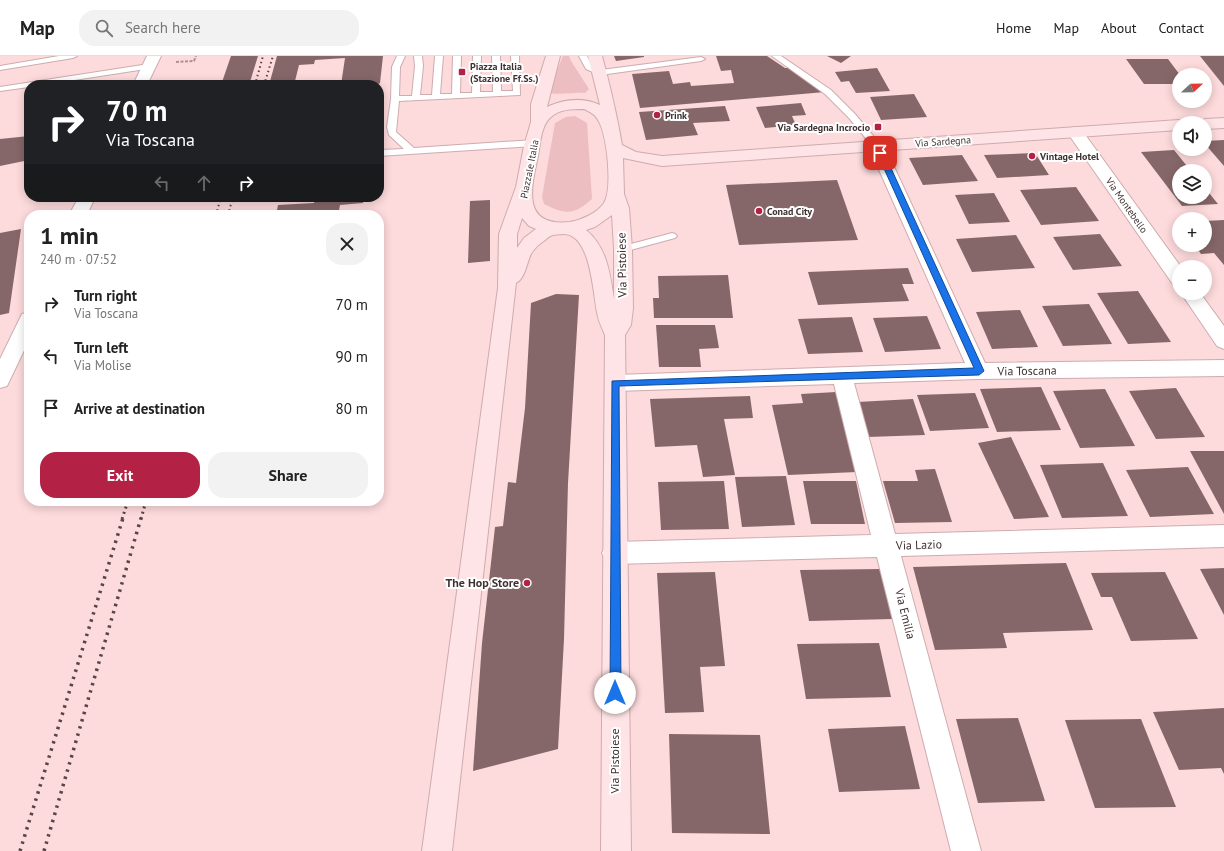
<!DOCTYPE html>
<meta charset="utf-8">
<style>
:root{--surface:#fff;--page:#f2f2f2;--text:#222;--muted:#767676;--line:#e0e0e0;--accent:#b32144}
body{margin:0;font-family:"PT Sans",sans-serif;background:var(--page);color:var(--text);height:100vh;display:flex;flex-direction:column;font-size:15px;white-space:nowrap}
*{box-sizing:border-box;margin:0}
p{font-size:13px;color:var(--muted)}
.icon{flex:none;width:22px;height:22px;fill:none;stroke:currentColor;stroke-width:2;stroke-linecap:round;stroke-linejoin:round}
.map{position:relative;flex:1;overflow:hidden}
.panel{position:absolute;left:24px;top:154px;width:360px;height:296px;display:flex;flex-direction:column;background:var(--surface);border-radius:16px;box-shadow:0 2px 10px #0003}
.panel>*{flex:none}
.guide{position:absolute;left:24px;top:24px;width:360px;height:122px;border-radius:16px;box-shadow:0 2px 10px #0003;background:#202124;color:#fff;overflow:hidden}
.needle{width:26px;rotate:68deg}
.controls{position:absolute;left:1172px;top:12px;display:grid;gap:8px}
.controls a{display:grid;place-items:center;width:40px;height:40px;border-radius:50%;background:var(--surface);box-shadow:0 2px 10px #0003;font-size:20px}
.pin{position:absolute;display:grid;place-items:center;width:34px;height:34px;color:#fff;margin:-17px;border-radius:8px;box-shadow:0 2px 6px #0006}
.me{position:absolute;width:44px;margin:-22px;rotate:0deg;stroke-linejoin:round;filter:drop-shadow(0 0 3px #0008)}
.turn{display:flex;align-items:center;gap:14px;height:84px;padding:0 16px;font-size:18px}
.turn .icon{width:52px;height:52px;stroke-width:2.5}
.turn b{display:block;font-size:28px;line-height:34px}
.lanes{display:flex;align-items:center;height:38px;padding:0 16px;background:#0003;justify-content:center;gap:20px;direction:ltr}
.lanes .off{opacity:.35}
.round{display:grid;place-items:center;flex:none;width:42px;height:42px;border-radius:16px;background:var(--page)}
.head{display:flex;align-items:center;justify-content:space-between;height:68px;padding:0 16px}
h1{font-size:24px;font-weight:700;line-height:30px}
.button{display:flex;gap:8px;margin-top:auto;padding:8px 16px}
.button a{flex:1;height:46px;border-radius:16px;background:var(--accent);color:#fff;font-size:16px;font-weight:700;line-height:46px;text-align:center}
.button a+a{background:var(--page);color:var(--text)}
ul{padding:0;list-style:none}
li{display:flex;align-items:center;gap:12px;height:52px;padding:0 16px}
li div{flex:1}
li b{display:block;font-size:15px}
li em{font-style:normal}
header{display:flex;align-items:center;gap:24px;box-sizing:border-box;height:56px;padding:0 20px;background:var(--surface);border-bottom:1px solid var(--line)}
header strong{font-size:19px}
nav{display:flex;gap:22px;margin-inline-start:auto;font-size:14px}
.search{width:280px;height:36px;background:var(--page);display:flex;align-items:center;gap:10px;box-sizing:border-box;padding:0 14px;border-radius:16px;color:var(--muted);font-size:15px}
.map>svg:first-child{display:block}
.green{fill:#edbec1}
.building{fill:#866769}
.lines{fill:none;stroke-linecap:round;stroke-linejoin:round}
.lane-casing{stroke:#ceacae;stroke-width:2}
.street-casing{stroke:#ceacae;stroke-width:2}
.secondary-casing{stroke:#ceacae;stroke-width:2}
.path{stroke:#ac9294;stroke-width:2;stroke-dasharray:3 1.5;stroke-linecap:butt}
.lane{fill:#fff;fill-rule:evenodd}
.street{fill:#fff;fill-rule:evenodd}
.secondary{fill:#fee4e6;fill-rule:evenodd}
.rail-far2{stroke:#574647;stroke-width:2;stroke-dasharray:1.5 3;stroke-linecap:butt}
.rail-far1{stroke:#574647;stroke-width:3;stroke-dasharray:2 3.5;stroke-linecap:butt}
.rail{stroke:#574647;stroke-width:3.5;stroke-dasharray:2.5 5;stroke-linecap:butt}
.route{fill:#1a73e8;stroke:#114b97}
.poi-dot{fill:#b32144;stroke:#fff;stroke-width:1.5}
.labels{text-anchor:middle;stroke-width:4;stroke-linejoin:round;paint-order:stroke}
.far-poi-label{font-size:10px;font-weight:bold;fill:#3f3132;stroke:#fff;text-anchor:start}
.far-street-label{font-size:10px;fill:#3f3132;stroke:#fff}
.street-label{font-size:12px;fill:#3f3132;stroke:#fff}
.poi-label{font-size:12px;font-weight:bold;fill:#3f3132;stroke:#fff;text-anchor:end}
</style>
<header>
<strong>Map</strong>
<div class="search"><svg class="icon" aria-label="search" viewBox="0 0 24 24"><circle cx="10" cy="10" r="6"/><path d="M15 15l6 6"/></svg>Search here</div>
<nav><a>Home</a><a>Map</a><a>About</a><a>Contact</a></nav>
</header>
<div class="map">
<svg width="1224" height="795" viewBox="0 0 1224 795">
<rect width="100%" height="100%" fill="#fddadc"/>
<path class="green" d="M563 0H569L571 5 589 33 585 37C574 36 556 40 548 36Z
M575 60 587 67 592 143C574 159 566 159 544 148L542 141 555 67 566 61Z"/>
<path class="building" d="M231 0H258L249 29H221Z
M277 0H383L380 27 377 29H341L345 2 315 4 314 8 299 9 294 29H269Z
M614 0H644V1L616 5Z
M716 0H767L785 12H791L825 36 640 52 632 18 669 15 673 28 690 26 691 30 734 27 731 14 721 15Z
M827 0H851L841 7Z
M1200 0H1224V30Z
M1126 3H1168L1180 19 1179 28H1144Z
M877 12 890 35 856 37 849 25 841 26 835 16Z
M914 38 927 61 881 64 870 41Z
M801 47 806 59 792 60 796 69 765 72 756 51Z
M725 50 730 65 693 67 698 79 646 84 639 56Z
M29 80V104L0 110V83Z
M1224 84V110L1205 88V85Z
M1174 94 1191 115H1179V141H1205V132L1218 148 1182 150 1141 96Z
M1035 97 1049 119 997 122 984 99Z
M962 99 978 125 923 129 909 102Z
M837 124 858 184 739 189 726 129Z
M1076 131 1099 165 1041 169 1020 134Z
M994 137 1010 166 969 168 955 139Z
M315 141H364L363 147 340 149 338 159H276L278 149 314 147Z
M490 144V205L468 207 470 145Z
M1224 164V209L1214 197 1201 198 1195 189H1205V165Z
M21 173 9 257 0 259V177Z
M1100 178 1122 210 1073 214 1053 181Z
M1016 179 1035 212 972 216 956 183Z
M908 212 914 228H902L909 245 818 249 808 216Z
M728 219 733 262H654L653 242H659L658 220Z
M1138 235 1171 286 1128 288 1097 237Z
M556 238 579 239 568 427 564 583 558 693 473 715 482 587 495 471 503 470 508 426 516 427 525 352 531 247Z
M1089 248 1112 288 1063 290 1042 250Z
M1020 254 1038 291 992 293 976 256Z
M927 260 941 293 885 296 873 262Z
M852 261 863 296 808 298 798 263Z
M656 269H715L719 292 699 293 701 311H659Z
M1041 331 1061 374 997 376 980 333Z
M1176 332 1205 381 1156 383 1129 335Z
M1105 333 1135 390 1080 392 1053 335Z
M836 336 857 416 788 419 772 349 803 347 801 338Z
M975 337 989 372 930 375 917 339Z
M750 340 753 362 724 363 735 419 703 421 697 389 655 391 650 343Z
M913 343 925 379 868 381 857 346Z
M1011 381 1049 461 1014 463 978 387Z
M1190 395H1224V458Z
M1103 407 1128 460 1062 462 1040 409Z
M1188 411 1214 458 1150 461 1126 414Z
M935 413 952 466 895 467 883 425H918L915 414Z
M786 420 795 469 742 471 735 421Z
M724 425 729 473 661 474 658 426Z
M803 425H856L865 468H811Z
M1066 507 1093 574 1003 577 1007 592 935 594 913 511Z
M1224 512V559L1200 513Z
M881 513 893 563 809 565 800 514Z
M715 516 725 610 700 611 704 656 665 657 657 517Z
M1165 516 1198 583 1131 585 1112 541H1101L1091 517Z
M879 587 891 641 806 643 797 588Z
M1224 652V718L1221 712 1179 714 1153 656Z
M1018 662 1045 745 978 747 956 663Z
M1141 663 1176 751 1095 752 1065 664Z
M905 670 920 733 839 736 828 673Z
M669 678 760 679 770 778 672 777Z"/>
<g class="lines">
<defs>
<path id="lane" d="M59 0H77L73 2 0 14V10Z
M397 0H405L400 11 399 40H412L415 10 414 0H422L423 10 420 39H432L435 0H443L440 38H452L453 0H461L460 37H472L473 0H481L480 36H493L492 0H500L501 35H513L511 0H519L520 39 399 45 396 76 414 92 534 84 538 87 534 90 379 100V94L404 93 389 79 387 71 391 43 392 11Z
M579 0H587L592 10 601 14 701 1 705 3 701 5 600 19 586 13Z
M772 0H781L831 34 855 58 879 87V91H873L849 62 825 38Z
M149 8 153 10 152 12 42 29H29V31L0 35V31Z
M672 177 675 178 677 180 675 182 623 196 618 193 620 191Z"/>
<path id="street" d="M147 0H161L147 29H133Z
M1075 71 1081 73 1181 211H1179V229L1172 227 1067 76 1069 73Z
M876 84 882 85 884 89 985 307 1224 304V320L979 323 854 327 895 478 1224 469V491L901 500 981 795H951L877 501 614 508 606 505 602 497 606 489 614 486 871 479 834 328 615 335 608 333 605 327 608 321 615 319 965 307 868 89 870 85Z
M79 141H95L87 159H69Z
M1181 237H1200L1224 270V293L1217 290Z
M29 256V284L7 330 0 332V303L22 258Z"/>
<path id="secondary" d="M546 0H560L547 51C564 43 583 41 600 49L588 0H602C610 30 617 59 622 89L636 96 662 100 1179 64 1185 67H1179V74L662 110 623 102 624 138 629 152 632 193 633 252 631 269 625 279 631 795H601L605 279C602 272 598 264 597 256 593 238 591 177 563 178 552 179 552 178 544 185 539 188 534 193 531 198 527 206 525 223 516 227L452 795H422L498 232 499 178 516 131 524 90 531 66V48ZM584 53C590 56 595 58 598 64 607 78 613 132 604 147 597 157 582 164 570 166 521 171 531 132 538 100 540 89 541 70 550 62 559 53 571 53 584 53ZM612 159 614 193V243C610 218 607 191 586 174L595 171ZM522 162 529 170 536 173 524 182 517 192V178Z
M1224 62V72L1205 73V67H1198L1205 63Z"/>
</defs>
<use href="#lane" class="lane-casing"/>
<use href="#street" class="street-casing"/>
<use href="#secondary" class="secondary-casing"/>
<path class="path" d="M176 6 194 5 196 0"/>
<use href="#lane" class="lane"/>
<use href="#street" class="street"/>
<use href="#secondary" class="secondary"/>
<path class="rail-far2" d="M255 29 263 0
M264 29 273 0
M216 159 221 141
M228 159 233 141"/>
<path class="rail-far1" d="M122 463 128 445
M141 463 146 445"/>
<path class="rail" d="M20 795 123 462
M44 795 141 462"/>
</g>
<path class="route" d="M878 96 884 97 984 315 979 319 619 330 621 637 619 641 615 642 611 641 610 637 612 325 974 312 877 97Z"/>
<g class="poi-dot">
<rect x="458" y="12" width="8" height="8" rx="2"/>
<circle cx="657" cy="59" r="4"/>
<rect x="874" y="67" width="8" height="8" rx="2"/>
<circle cx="1032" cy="100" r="4"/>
<circle cx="759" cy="155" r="4"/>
<circle cx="527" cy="527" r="4"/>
</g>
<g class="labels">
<g class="far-poi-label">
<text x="470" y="14">Piazza Italia<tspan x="470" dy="12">(Stazione Ff.Ss.)</tspan></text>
<text x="665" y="63">Prink</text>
<text x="870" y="75" text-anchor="end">Via Sardegna Incrocio</text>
<text x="1040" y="104">Vintage Hotel</text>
<text x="767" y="159">Conad City</text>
</g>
<g class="far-street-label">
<text transform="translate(943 85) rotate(-4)" y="4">Via Sardegna</text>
<text transform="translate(529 113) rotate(-79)" y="4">Piazzale Italia</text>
<text transform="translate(1127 149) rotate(55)" y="4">Via Montebello</text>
</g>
<g class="street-label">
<text transform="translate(622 209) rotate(-91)" y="4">Via Pistoiese</text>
<text transform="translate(1027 315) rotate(-1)" y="4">Via Toscana</text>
<text transform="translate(919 489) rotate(-2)" y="4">Via Lazio</text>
<text transform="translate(905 558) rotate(76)" y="4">Via Emilia</text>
<text transform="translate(615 705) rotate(-90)" y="4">Via Pistoiese</text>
</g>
<g class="poi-label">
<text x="519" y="531">The Hop Store</text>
</g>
</g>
</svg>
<div class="controls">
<a><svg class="needle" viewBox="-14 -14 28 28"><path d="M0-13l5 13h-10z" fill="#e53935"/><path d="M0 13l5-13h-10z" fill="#767676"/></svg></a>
<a><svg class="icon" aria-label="sound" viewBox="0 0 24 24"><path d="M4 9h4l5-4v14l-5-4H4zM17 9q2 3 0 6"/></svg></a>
<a><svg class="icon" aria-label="layers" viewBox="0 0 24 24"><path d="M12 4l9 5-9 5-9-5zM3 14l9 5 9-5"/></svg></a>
<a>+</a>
<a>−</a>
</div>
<div class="pin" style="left:880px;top:97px;background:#d93025"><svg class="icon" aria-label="arrive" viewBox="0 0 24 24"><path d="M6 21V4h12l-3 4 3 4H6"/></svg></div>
<svg class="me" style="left:615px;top:637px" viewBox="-20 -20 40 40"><circle r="19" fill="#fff"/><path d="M0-13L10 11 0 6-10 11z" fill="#1a73e8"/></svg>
<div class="guide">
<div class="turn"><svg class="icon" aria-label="right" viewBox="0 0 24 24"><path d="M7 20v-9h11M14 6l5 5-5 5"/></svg><div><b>70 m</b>Via Toscana</div></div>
<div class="lanes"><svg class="icon off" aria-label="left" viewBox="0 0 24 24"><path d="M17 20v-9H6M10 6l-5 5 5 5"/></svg><svg class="icon off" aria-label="ahead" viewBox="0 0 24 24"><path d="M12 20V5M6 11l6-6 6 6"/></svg><svg class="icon" aria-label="right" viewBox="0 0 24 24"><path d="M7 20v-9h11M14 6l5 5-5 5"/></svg></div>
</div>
<section class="panel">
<div class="head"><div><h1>1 min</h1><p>240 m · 07:52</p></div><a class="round"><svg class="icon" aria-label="close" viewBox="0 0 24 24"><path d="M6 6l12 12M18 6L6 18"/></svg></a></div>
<ul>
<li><svg class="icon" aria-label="right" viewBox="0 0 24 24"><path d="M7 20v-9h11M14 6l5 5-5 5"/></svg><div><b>Turn right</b><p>Via Toscana</p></div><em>70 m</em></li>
<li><svg class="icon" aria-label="left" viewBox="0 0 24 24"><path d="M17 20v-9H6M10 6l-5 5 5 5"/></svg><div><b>Turn left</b><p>Via Molise</p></div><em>90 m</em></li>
<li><svg class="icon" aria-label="arrive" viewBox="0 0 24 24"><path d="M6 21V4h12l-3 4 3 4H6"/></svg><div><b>Arrive at destination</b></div><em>80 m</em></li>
</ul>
<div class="button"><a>Exit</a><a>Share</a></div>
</section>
</div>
